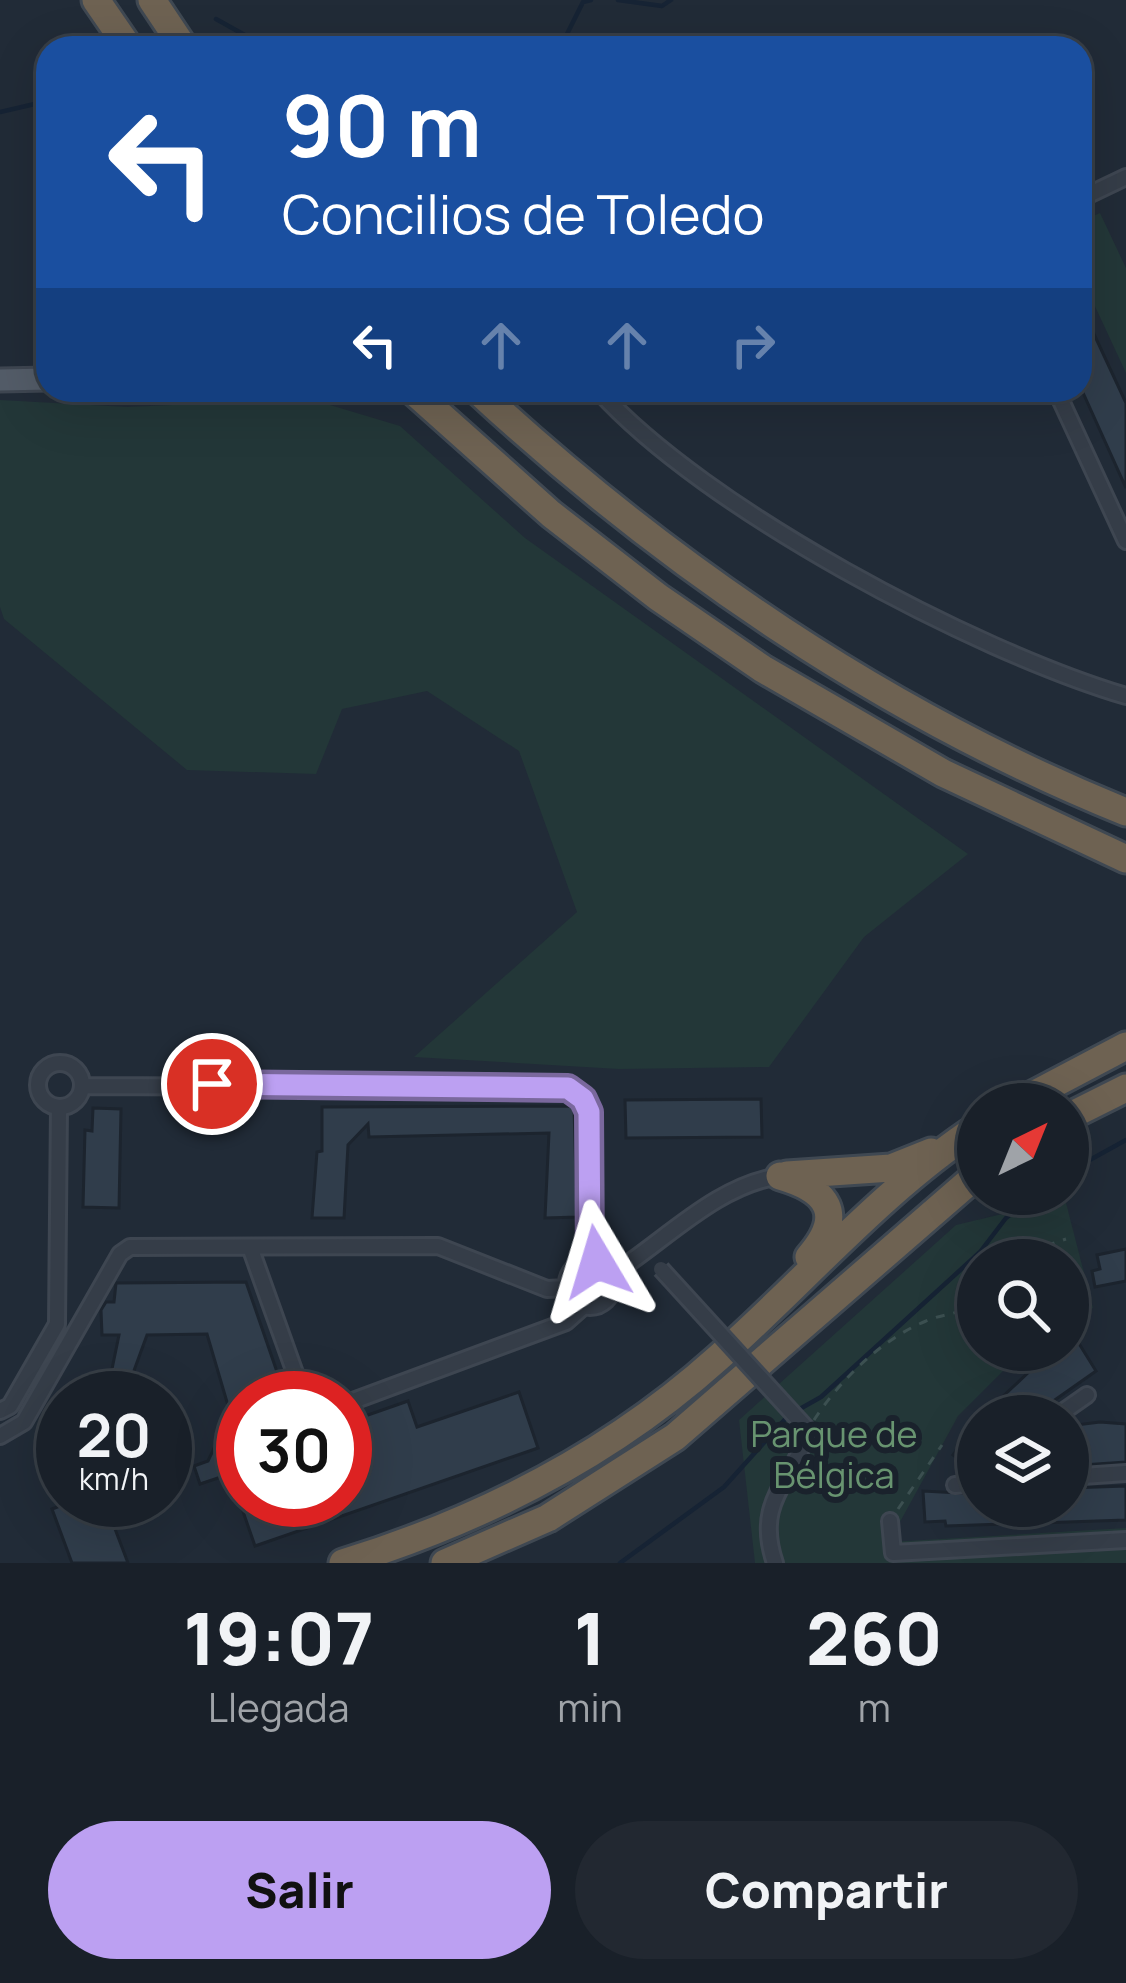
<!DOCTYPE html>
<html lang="es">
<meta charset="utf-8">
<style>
:root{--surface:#192029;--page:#222831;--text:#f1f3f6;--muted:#9fa3a8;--line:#373e46;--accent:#bca0f2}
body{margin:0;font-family:Manrope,sans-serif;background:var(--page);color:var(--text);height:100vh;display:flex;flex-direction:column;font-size:45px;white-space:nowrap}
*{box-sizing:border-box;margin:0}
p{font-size:39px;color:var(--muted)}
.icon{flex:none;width:66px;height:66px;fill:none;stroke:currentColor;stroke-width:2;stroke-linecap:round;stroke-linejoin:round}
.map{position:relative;height:1563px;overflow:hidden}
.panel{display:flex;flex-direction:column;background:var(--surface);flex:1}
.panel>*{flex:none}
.top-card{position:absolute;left:36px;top:36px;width:1056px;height:366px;border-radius:36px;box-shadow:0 12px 48px #0002,0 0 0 3px var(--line);background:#1a4fa0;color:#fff;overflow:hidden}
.needle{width:78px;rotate:43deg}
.fabs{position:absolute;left:957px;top:1083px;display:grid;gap:24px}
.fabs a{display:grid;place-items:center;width:132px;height:132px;border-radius:50%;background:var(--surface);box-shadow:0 12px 48px #0002,0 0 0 3px var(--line);font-size:60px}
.speed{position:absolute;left:36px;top:1371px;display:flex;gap:24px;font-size:60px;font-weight:700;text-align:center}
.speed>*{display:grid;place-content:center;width:156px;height:156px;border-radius:50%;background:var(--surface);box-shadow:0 12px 48px #0002,0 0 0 3px var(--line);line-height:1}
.speed small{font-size:30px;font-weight:400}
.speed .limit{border:18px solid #d22;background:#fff;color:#111}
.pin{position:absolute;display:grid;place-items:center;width:102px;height:102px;color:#fff;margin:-51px;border:6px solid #fff;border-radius:50%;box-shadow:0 3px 12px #0007}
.me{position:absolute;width:132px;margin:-66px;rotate:353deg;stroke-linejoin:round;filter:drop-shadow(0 0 9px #0008)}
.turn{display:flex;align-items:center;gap:42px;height:252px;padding:0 48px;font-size:54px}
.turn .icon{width:156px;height:156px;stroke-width:2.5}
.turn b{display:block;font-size:84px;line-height:102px}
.lanes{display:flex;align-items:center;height:114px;padding:0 48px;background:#0003;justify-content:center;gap:60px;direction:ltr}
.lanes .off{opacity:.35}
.eta{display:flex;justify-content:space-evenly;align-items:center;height:204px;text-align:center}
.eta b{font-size:72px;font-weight:800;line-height:84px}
.primary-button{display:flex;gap:24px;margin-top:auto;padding:24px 48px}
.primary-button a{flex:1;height:138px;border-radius:72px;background:var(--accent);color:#111;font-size:48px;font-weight:800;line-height:138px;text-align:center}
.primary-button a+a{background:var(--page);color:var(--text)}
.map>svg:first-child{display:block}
.green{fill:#233738}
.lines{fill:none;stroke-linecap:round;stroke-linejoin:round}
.stream{stroke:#162334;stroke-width:4.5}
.building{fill:#303d4b;stroke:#1c242e;stroke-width:3}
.street-casing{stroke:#3e4651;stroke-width:20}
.primary-casing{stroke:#3e4651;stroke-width:27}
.highway-casing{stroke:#3f4852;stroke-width:33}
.path{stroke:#3c5051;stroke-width:3;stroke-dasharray:9 9;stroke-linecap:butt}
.street{stroke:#353d48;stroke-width:14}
.primary{stroke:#535c68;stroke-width:21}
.highway{stroke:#6e6252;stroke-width:27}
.street-bridge-casing{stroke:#3e4651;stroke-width:20;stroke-linecap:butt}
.street-bridge{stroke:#353d48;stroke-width:14}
.route-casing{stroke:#7a689d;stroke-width:30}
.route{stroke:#bca0f2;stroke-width:21}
.labels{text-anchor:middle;stroke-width:12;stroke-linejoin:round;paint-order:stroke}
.park-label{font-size:36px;fill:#689470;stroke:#1a222c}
</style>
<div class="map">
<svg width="1126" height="1563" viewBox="0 0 1126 1563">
<rect width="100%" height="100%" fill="#212b37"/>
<path class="green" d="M1100 213 1126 268V373L1080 274V222Z
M310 399 400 426 525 538 968 854 864 937 769 1067 619 1069 414 1057 577 912 519 751 427 691 342 709 316 774 187 770 4 619 0 607V400L127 407Z
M1065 1199 1093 1308 1068 1322V1260H978V1350H1024L958 1416 889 1542 1126 1528V1563H755L739 1420 956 1225Z"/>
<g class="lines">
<path class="stream" d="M618 0 662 6 671 0
M216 19 268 48
M560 48 583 2 591 0
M0 112 39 103
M1068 1172 1126 1140
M798 1410 821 1397 980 1252 1006 1218 1037 1194
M620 1563 724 1487 788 1416"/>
</g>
<path class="building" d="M1080 304 1126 403V488L1080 386Z
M761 1099 762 1137 626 1138 625 1100Z
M574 1106 577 1217 545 1218 549 1133 369 1137 368 1124 348 1145 344 1218H312L317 1152 322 1151V1107Z
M93 1108 121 1109 119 1208 83 1207 85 1130 92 1131Z
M1126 1249V1281L1095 1287 1092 1271 1100 1269 1097 1255Z
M246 1282 286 1398H243V1500H345V1423L408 1401 417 1427 519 1392 538 1448 255 1546 230 1474 200 1484 194 1466 208 1461 217 1442 237 1436 207 1334 147 1335 132 1376 112 1369 119 1335H102L101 1310 106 1302H114L116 1283Z
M1078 1342 1096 1371 1032 1416H982L1030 1371Z
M978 1421V1472H976L953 1455Z
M1100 1422 1126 1424V1462L1068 1466V1426Z
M1126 1486V1520L946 1526 945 1521 925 1522 923 1491 978 1494V1506H1068V1488Z
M76 1500H104L128 1563H72L52 1509Z"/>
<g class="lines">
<defs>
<path id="street" d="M1080 199 1126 177
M598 390C705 509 972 650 1126 696
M1056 390 1126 541
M38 1085a22 22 0 1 1 44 0a22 22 0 1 1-44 0Z
M83 1086 568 1088 583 1099 589 1112 590 1261
M250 1247 304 1398
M567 1284a23 23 0 1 1 46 0a23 23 0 1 1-46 0Z
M611 1275C664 1242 716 1185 780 1176
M345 1404 566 1322 584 1306
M0 1411 10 1406 57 1324 59 1107
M1057 1416 1087 1395
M0 1436 24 1422 120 1254 130 1247 438 1246 547 1289 567 1288
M1068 1477 1126 1473
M955 1485 978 1483
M890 1521 893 1553 1126 1540
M775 1563C753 1499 795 1480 808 1430"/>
<path id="primary" d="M0 380 48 379"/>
<path id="highway" d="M96 0 129 48
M152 0 184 48
M412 390 551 514 658 597 763 669 943 773 1126 859
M477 390C666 565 886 715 1126 812
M1016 1104 1126 1046
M1068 1117 1126 1088
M787 1175 891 1168 931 1152
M780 1176C828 1190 846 1214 809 1257
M343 1563C482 1520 609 1456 718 1358 804 1282 881 1191 978 1127
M445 1563 548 1518 675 1437 978 1174"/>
</defs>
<use href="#street" class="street-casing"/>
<use href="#primary" class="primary-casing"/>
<use href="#highway" class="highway-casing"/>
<path class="path" d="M1034 1260 1051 1244 1066 1239
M814 1420C840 1380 882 1339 926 1321 944 1313 961 1315 978 1302
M898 1509 942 1445"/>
<use href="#street" class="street"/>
<use href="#primary" class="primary"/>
<use href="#highway" class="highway"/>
<defs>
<path id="street-bridge" d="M661 1269 808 1430"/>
</defs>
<use href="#street-bridge" class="street-bridge-casing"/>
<use href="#street-bridge" class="street-bridge"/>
</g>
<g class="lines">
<defs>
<path id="route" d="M212 1084 568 1088 583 1099 589 1112 590 1261 597 1262"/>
</defs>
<use href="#route" class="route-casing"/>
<use href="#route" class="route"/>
</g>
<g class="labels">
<g class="park-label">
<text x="834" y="1447">Parque de<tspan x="834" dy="41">Bélgica</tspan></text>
</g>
</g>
</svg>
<div class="fabs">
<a><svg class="needle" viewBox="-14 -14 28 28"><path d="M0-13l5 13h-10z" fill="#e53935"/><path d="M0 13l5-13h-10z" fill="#9fa3a8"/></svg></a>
<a><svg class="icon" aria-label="search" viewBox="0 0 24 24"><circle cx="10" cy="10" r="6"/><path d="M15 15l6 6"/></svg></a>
<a><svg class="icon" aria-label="layers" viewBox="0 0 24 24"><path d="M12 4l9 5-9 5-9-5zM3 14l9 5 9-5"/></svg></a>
</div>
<div class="speed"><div>20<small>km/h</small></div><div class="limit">30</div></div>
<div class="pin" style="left:212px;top:1084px;background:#d93025"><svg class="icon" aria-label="arrive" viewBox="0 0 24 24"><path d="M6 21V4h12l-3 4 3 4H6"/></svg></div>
<svg class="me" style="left:597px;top:1262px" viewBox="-20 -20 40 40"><path d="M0-17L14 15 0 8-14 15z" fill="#bca0f2" stroke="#fff" stroke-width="4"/></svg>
<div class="top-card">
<div class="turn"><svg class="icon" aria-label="left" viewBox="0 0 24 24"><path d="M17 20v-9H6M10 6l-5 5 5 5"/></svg><div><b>90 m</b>Concilios de Toledo</div></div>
<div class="lanes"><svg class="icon" aria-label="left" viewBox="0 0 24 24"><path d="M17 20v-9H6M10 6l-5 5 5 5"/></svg><svg class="icon off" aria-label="ahead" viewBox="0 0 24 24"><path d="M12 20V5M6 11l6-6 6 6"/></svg><svg class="icon off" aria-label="ahead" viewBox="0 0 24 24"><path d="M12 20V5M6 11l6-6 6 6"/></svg><svg class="icon off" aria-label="right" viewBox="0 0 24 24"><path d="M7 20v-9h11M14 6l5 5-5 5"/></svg></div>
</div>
</div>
<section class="panel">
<div class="eta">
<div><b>19:07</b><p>Llegada</p></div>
<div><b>1</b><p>min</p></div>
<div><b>260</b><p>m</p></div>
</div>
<div class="primary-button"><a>Salir</a><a>Compartir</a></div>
</section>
